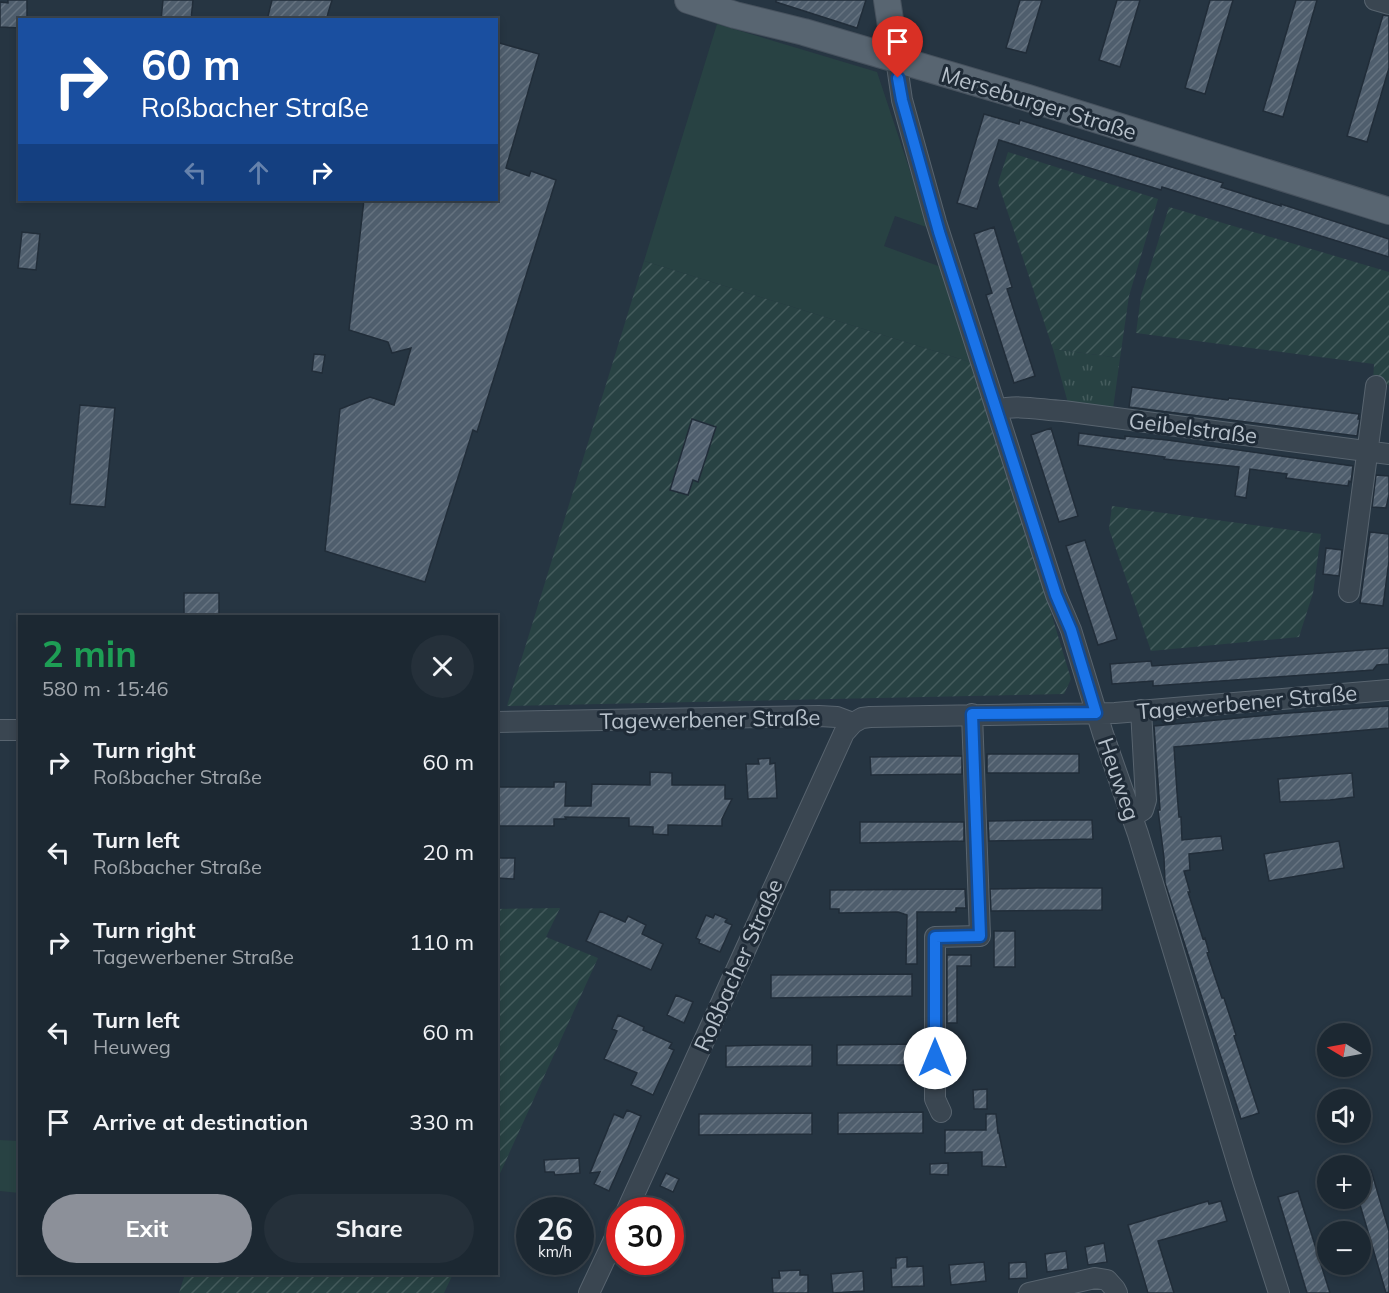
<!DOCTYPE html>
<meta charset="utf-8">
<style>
:root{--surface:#1c2832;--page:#25303a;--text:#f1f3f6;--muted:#a0a6ac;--line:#3a444d;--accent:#8c9099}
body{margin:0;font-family:Mulish,sans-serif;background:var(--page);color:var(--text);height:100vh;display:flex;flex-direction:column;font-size:22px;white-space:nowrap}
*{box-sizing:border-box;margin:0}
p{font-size:20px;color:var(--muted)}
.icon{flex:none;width:33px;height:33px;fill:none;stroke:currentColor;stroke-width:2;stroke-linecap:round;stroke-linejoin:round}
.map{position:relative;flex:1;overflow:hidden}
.sheet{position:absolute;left:18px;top:615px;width:480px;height:660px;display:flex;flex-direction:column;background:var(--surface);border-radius:0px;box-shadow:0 3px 9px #0003,0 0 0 2px var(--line)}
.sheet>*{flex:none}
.banner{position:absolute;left:18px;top:18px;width:480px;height:183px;border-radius:0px;box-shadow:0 3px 9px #0003,0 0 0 2px var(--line);background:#1a4fa0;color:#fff;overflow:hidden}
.needle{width:39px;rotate:280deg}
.fabs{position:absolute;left:1317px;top:1023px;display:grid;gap:12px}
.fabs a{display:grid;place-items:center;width:54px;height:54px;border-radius:50%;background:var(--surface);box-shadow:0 3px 9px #0003,0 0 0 2px var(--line);font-size:30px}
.speed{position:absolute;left:516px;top:1197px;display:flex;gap:12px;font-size:30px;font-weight:700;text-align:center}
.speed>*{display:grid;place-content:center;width:78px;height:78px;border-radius:50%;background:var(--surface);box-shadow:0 3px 9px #0003,0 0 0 2px var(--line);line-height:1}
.speed small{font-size:15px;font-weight:400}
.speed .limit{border:9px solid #d22;background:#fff;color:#111}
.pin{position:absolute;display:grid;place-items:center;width:51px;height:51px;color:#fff;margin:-62px -26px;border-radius:50% 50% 50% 0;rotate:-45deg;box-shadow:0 0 6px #0007}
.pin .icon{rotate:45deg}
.me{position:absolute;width:66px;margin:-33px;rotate:0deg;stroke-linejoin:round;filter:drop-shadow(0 0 4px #0008)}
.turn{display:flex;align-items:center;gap:21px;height:126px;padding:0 24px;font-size:27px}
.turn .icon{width:78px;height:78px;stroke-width:2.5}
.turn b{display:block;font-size:42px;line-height:51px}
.lanes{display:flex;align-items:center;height:57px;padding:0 24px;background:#0003;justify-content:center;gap:30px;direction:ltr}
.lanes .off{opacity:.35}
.round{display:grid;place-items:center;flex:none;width:63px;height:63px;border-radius:32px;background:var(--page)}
.head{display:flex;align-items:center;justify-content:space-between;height:102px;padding:0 24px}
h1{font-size:36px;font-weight:700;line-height:45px;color:#1e9e55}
.cta{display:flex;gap:12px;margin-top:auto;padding:12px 24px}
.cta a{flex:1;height:69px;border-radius:36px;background:var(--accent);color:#fff;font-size:24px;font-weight:700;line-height:69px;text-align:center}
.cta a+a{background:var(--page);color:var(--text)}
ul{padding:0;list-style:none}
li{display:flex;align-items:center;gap:18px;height:90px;padding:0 24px}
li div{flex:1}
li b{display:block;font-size:22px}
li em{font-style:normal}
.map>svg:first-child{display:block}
.grass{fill:#284243}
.park{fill:url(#park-tufts)}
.garden{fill:url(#garden-furrows)}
.building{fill:url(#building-hatch);stroke:#212d39;stroke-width:1.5}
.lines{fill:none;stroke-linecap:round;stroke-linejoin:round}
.minor-casing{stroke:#58646f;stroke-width:22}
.major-casing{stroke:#47525e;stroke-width:28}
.minor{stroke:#3a4651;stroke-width:20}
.major{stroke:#586571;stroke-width:26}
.route-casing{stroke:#114b97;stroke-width:15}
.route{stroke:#1a73e8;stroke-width:10}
.labels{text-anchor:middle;stroke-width:6;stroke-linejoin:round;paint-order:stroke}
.street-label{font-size:22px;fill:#b7c1cb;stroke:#1f2b37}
</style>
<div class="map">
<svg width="1389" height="1293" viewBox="0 0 1389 1293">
<defs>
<pattern id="park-tufts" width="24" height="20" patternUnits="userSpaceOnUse" patternTransform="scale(1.5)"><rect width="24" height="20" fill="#284243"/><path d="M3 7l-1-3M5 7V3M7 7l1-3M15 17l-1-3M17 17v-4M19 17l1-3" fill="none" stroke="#455c5d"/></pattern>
<pattern id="garden-furrows" width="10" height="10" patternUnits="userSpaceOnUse" patternTransform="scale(1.5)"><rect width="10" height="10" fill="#284243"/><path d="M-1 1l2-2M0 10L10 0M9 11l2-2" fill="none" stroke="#455c5d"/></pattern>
<pattern id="building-hatch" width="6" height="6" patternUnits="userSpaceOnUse" patternTransform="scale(1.5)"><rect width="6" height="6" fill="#4f5e6d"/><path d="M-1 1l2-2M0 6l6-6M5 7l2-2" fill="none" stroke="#667380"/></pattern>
</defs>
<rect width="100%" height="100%" fill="#263542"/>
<path class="grass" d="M717 24 877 72 929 228 895 216 884 246 941 267 976 364 644 261Z
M0 1140 19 1141V1193L0 1191Z"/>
<path class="park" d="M1053 349 1120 358 1113 409 1068 403Z"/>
<path class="garden" d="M1008 152 1158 199 1129 296 1120 358 1053 349 998 183Z
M1169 207 1389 272V385L1373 382 1374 364 1136 333 1141 296Z
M644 261 976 364 1071 679 1064 694 507 706Z
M1112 506 1321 534 1313 593 1299 637 1151 651 1109 529Z
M560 908 546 937 598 958 497 1180V909Z
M185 1274H453L444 1293H179Z"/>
<path class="building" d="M8 0H27V20H20V28L0 27V2L8 3Z
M163 0H193L191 20H161Z
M272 0H332L326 20H267Z
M776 0H866L857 28 776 2Z
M1020 0H1042L1026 53 1006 48Z
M1117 0H1140L1120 67 1099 60Z
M1210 0H1233L1205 94 1185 88Z
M1296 0H1317L1283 117 1263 111Z
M1383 15 1389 16V68L1367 142 1347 136Z
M496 42 539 54 506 168 529 176 531 171 556 180 477 432 473 430 425 582 325 551 340 409 370 397 394 405 411 348 392 353 388 342 349 330 364 200H496Z
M984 114 1019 124 1020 120 1223 183 1221 187 1281 206V204L1389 239V257L1162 187 1161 190 999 140 977 209 957 203Z
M994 227 1012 287 1007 289 1035 376 1014 383 986 295 992 293 974 234Z
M22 232 40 234 36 270 18 268Z
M314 354 325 355 322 373 312 371Z
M1132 387 1228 400 1229 398 1359 414 1358 419H1360L1357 436 1129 407Z
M80 405 115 408 105 507 70 504Z
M692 419 716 427 698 482 693 480 688 495 670 490Z
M1051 428 1078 516 1059 522 1031 435Z
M1079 433 1125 439V436L1167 440 1353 466 1351 482 1349 481 1348 486 1324 483 1286 478 1287 474 1250 469 1246 498 1235 496 1239 467 1164 459 1165 457 1078 445Z
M1376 475 1389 476V495L1386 508 1372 507Z
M1370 532 1389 534V561L1383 606 1360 603Z
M1085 540 1117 639 1098 645 1066 546Z
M1326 548 1342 550 1339 576 1323 574Z
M184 593H219V616H184Z
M1389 648V664L1377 665 1373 670 1153 686V681L1112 684 1110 664 1151 661 1152 666Z
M1389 706V728L1174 747 1177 792 1179 817H1181L1182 840 1221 836 1223 850 1189 854 1190 870 1184 871 1190 892H1188L1203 939 1205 938 1209 952 1207 953 1222 998H1224L1236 1035 1234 1036 1259 1113 1241 1119 1165 883 1164 858 1158 810H1160L1154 726 1289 713Z
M987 754H1079V773H987Z
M942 756H962V774L871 775 870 757Z
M770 758V764L775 763 777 798 748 799 746 764H759L758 759Z
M650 772 672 773V785H725V799H732L722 819V826L668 825V835L653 834V827L629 826V818L565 817 566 819H554V826H496L497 787H554V782H566L565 806H591L592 784 650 785Z
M1352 773 1354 797 1330 800 1280 802 1278 779Z
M1062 820H1092L1093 839 989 841 988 821Z
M860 822H964V841L860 843Z
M1339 841 1344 868 1269 881 1264 854Z
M496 858H515L514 879 496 878Z
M1036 888H1102V910L991 911 990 889Z
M965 889 966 908H956V912H917V964H906L907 915 898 912 839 913V909H830V890Z
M600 911 625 922 628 916 646 925 642 934 663 944 651 970 586 941Z
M715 914 727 919 725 922 732 925 720 952 699 943 700 940 696 938 706 915 713 918Z
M994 931H1015V967H994Z
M947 955H971V966H957V1023H947Z
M912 974V996L771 998V975Z
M676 995 693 1002 684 1023 667 1015Z
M618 1015 644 1027 643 1030 672 1043 669 1048 674 1050 653 1095 631 1085 637 1073 604 1059 617 1031 612 1029Z
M922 1044 923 1065H837V1045Z
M767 1045H812V1066L726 1067V1046Z
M987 1089V1109H974L973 1090Z
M627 1110 641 1116 628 1148 609 1191 594 1184 600 1172 590 1173 614 1114 623 1118Z
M923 1112V1133L838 1134V1113Z
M812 1113V1134L699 1135V1114Z
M986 1114H996L998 1133H999L1006 1167 982 1166V1152L945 1153V1130H986Z
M579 1158 580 1173 555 1175 554 1172H545L544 1160Z
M948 1163V1175L930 1174V1164Z
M1371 1170 1389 1231V1292L1386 1293 1358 1198H1360V1172Z
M666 1173 679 1179 673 1192 660 1186Z
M1298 1191 1330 1293H1307L1278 1197Z
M1208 1201 1209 1204 1221 1201 1227 1221 1158 1241 1174 1293H1148L1128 1225Z
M1104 1243 1107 1262 1088 1265 1085 1247Z
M1066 1251 1068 1269 1047 1272 1045 1254Z
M907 1257V1267L923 1266 924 1286 892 1287 891 1268H896V1258Z
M984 1262 986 1281 951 1285 949 1265Z
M1026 1262 1027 1278 1009 1279V1263Z
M800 1270V1275H808V1293H773L772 1278H780L779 1271Z
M863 1271 864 1291 833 1293 831 1274Z"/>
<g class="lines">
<defs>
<path id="minor" d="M1375 0 1389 4
M896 59 902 100 936 222 1056 595 1071 630 1103 734 1138 834 1243 1181 1279 1293
M997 410C1018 404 1041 410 1063 411L1389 454
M1349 592 1376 386
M496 722 819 716 837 717 853 723 862 718 870 717 1115 713 1389 690
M0 730H20
M1132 817 1143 810 1146 800 1141 710
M941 1112 935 1099V937L980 936 972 714
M627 1210 844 733 853 723
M589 1293 620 1227
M1029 1293 1095 1278 1107 1280 1115 1289 1117 1293"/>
<path id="major" d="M688 0 735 15 804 32 1028 98 1389 211
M887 0 896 59"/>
</defs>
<use href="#minor" class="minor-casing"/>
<use href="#major" class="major-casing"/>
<use href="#minor" class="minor"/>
<use href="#major" class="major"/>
</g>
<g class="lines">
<defs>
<path id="route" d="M898 78 902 100 939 232 1056 595 1071 630 1096 713 972 714 980 936 935 937V1058"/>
</defs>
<use href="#route" class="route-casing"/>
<use href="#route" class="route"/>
</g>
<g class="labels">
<g class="street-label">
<text transform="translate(1039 103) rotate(17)" y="8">Merseburger Straße</text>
<text transform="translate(1193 428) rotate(7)" y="8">Geibelstraße</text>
<text transform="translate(1247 702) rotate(-5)" y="8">Tagewerbener Straße</text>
<text transform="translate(710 719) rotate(-1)" y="8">Tagewerbener Straße</text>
<text transform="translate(1119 779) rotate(71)" y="8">Heuweg</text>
<text transform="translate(738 965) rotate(-66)" y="8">Roßbacher Straße</text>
</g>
</g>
</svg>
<div class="fabs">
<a><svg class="needle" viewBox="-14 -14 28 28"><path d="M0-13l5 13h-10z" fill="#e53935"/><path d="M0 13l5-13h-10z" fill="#a0a6ac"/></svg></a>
<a><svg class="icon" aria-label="sound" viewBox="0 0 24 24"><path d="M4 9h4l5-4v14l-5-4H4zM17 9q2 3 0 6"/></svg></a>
<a>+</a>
<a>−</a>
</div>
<div class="speed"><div>26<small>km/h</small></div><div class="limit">30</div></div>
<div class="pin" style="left:898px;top:78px;background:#d93025"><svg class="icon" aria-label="arrive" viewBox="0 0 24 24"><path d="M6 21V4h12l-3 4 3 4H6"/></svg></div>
<svg class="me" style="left:935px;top:1058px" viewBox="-20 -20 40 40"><circle r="19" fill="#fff"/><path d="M0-13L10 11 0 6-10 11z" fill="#1a73e8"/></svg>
<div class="banner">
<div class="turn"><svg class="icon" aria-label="right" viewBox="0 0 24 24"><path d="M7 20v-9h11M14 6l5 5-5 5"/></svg><div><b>60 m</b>Roßbacher Straße</div></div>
<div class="lanes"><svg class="icon off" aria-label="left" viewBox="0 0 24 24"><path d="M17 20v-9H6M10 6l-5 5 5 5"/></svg><svg class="icon off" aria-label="ahead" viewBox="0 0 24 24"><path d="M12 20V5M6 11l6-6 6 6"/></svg><svg class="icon" aria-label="right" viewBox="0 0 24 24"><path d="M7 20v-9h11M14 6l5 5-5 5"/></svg></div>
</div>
<section class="sheet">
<div class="head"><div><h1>2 min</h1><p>580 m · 15:46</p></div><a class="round"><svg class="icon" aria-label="close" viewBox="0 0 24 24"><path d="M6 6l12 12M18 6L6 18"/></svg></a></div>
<ul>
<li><svg class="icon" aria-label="right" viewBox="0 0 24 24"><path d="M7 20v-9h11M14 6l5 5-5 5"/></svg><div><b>Turn right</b><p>Roßbacher Straße</p></div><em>60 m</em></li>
<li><svg class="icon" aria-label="left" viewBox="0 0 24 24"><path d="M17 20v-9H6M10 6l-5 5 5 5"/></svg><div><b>Turn left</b><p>Roßbacher Straße</p></div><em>20 m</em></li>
<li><svg class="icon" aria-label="right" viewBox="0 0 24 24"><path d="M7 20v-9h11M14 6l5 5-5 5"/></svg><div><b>Turn right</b><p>Tagewerbener Straße</p></div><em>110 m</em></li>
<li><svg class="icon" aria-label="left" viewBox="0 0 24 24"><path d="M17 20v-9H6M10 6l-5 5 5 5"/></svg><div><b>Turn left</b><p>Heuweg</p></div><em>60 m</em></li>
<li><svg class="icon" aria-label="arrive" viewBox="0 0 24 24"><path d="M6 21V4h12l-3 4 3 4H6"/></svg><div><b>Arrive at destination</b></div><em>330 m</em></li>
</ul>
<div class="cta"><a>Exit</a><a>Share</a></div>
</section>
</div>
